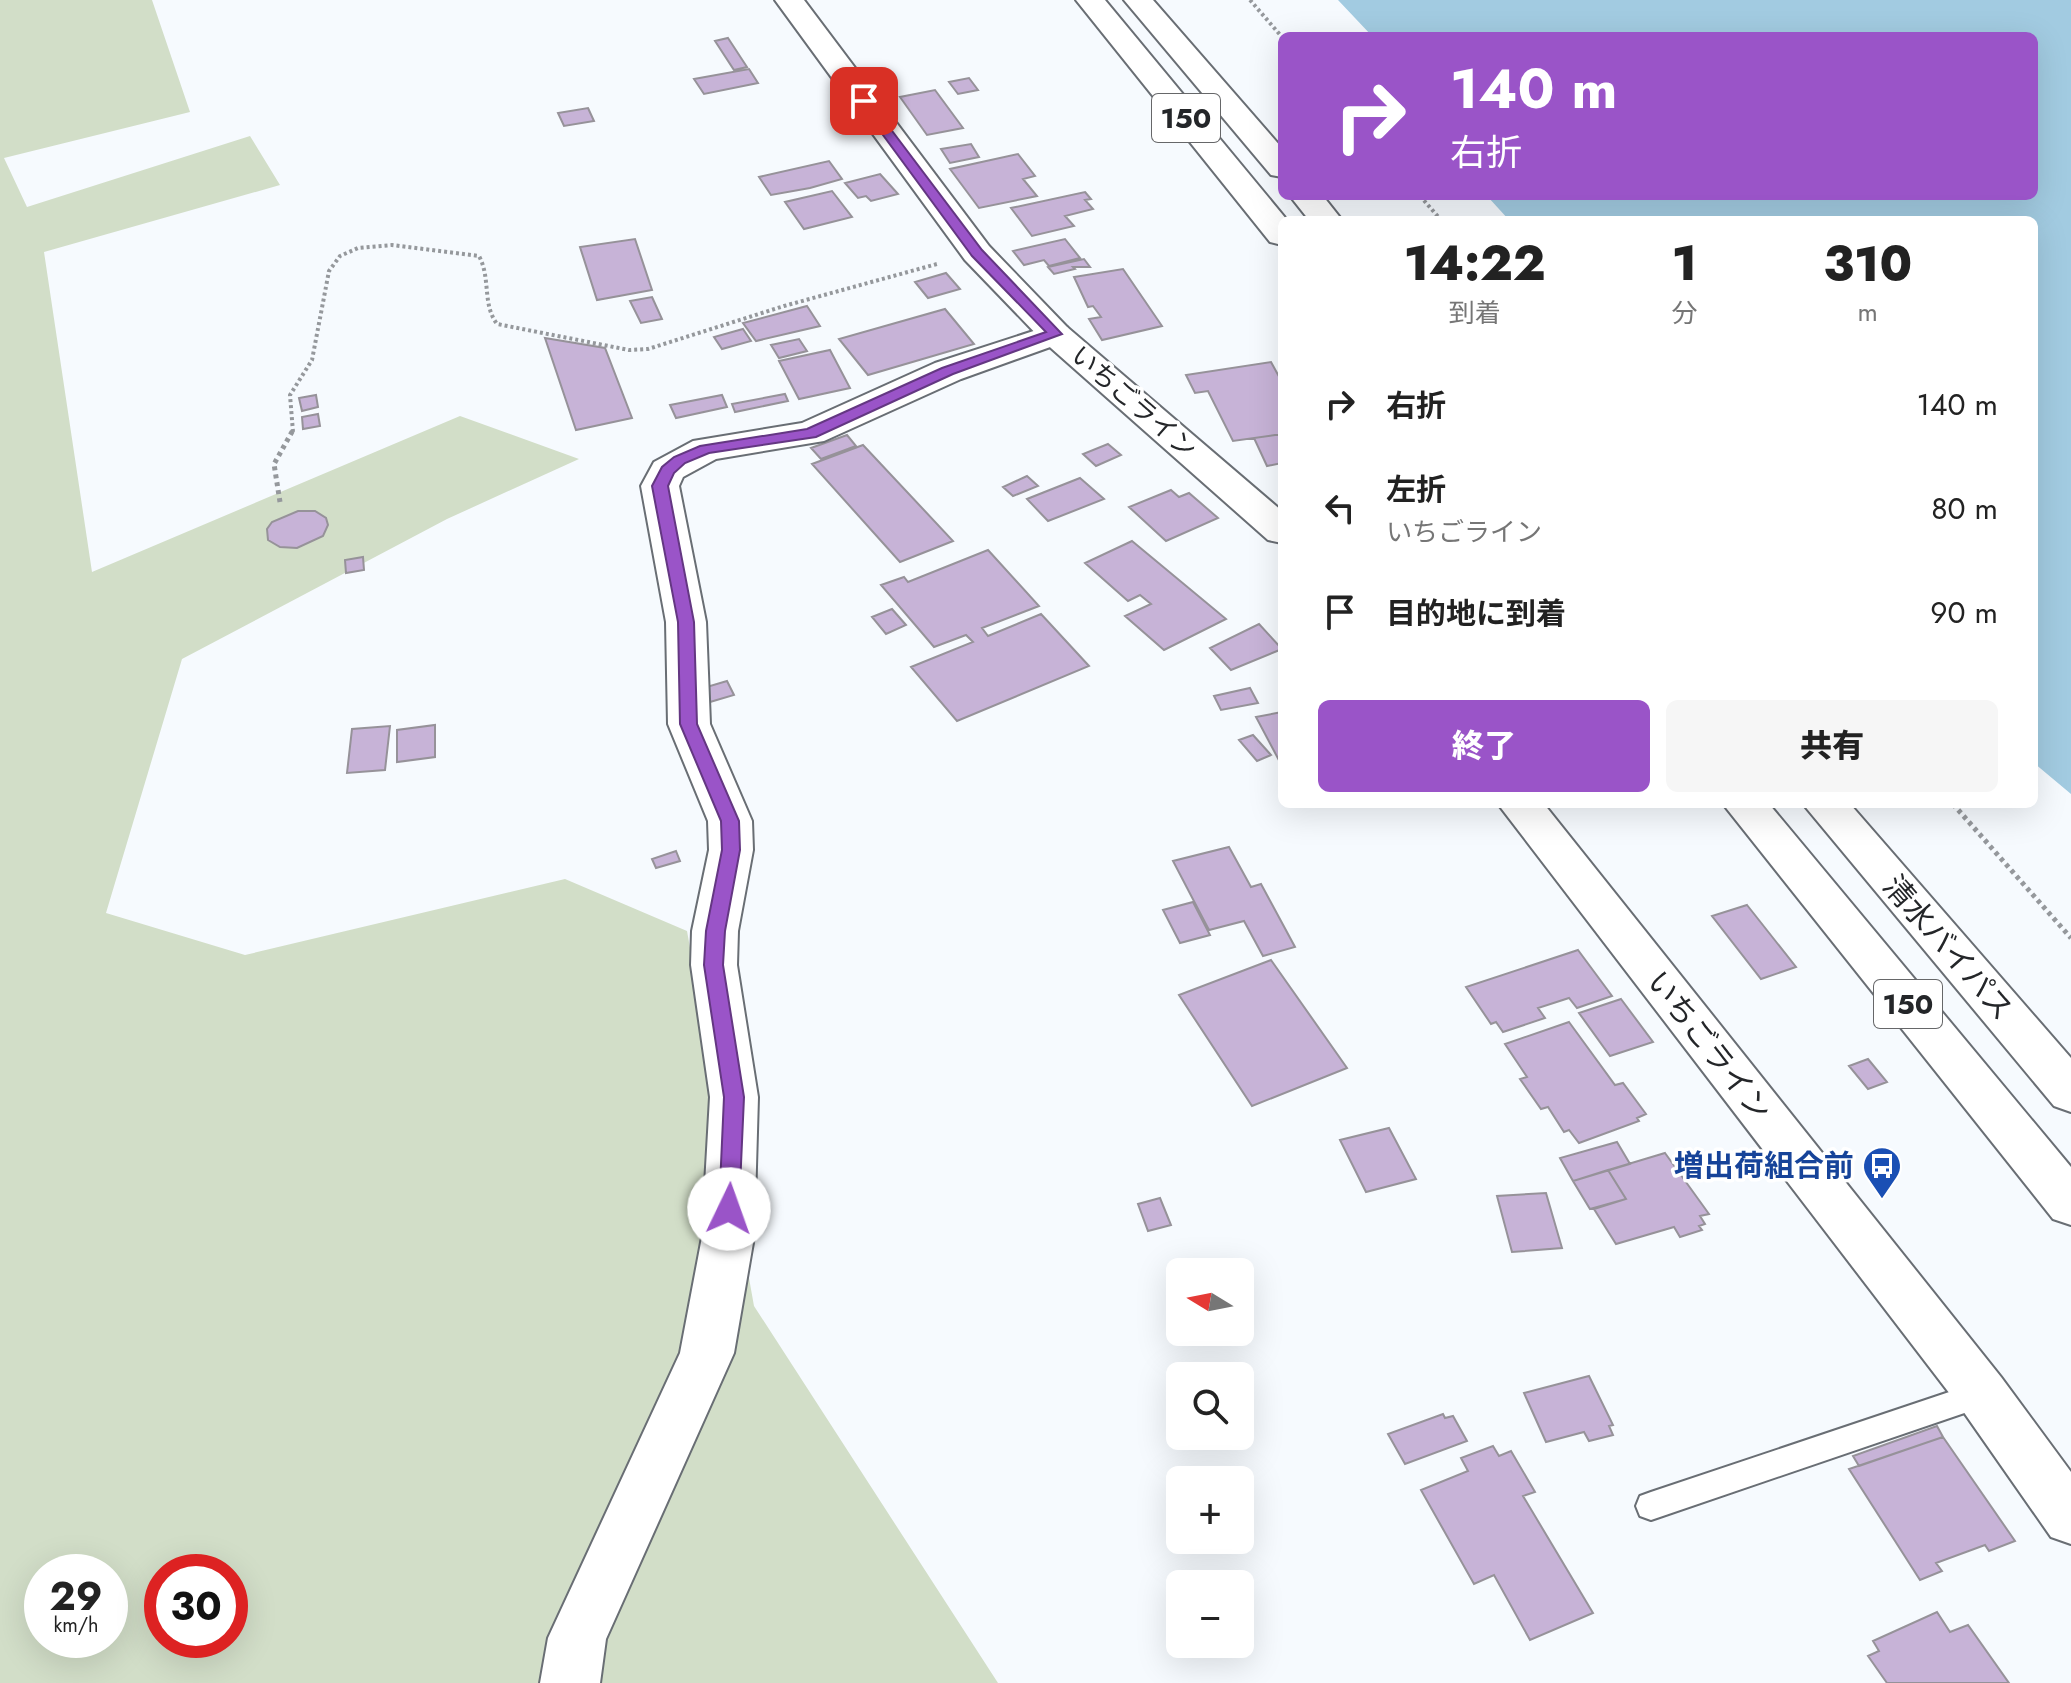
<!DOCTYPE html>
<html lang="ja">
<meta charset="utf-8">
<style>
:root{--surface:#fff;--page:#f6f6f6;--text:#222;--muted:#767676;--accent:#9a54c8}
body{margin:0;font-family:Jost,"Noto Sans JP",sans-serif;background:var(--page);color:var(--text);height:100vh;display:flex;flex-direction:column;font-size:30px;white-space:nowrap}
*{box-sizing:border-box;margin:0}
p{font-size:26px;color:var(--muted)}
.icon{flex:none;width:44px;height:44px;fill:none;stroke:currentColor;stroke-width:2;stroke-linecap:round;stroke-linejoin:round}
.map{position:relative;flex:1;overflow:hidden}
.panel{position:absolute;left:1278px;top:216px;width:760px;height:592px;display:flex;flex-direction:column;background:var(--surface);border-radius:12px;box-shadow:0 8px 32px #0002}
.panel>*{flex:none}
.banner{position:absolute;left:1278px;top:32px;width:760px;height:168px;border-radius:12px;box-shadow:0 8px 32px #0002;background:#9a54c8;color:#fff;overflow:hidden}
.needle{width:52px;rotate:280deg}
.tools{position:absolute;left:1166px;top:1258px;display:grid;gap:16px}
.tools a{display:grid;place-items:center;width:88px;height:88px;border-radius:12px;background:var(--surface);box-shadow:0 8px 32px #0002;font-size:40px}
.speed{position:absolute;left:24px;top:1554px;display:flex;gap:16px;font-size:40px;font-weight:700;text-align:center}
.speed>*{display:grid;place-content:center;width:104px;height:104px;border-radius:50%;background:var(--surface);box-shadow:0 8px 32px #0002;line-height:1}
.speed small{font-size:20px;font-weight:400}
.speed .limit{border:12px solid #d22;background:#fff;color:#111}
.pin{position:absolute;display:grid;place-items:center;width:68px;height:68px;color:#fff;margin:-34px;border-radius:16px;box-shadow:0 4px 12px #0006}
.me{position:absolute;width:88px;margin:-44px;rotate:3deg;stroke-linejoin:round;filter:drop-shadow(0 0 6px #0008)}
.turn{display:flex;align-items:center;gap:28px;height:168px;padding:0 40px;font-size:36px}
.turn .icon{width:104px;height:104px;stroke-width:2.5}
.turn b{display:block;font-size:56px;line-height:68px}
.eta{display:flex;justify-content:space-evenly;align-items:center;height:136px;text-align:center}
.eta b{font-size:48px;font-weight:800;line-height:56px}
.primary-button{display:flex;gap:16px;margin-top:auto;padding:16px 40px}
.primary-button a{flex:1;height:92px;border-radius:12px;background:var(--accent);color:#fff;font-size:32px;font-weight:800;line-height:92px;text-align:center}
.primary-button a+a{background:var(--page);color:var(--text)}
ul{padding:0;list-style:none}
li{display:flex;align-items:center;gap:24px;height:104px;padding:0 40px}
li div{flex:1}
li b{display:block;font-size:30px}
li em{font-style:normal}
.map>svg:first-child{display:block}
.green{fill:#d2dec8;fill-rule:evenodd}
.water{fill:#a2cbe1}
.building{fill:#c7b3d7;stroke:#969299;stroke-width:2}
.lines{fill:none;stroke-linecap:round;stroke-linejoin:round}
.lane-casing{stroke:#696e74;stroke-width:4}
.street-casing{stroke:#696e74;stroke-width:4}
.highway-casing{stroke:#696e74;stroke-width:4}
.path-far1{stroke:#95989c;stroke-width:4;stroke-dasharray:3 3;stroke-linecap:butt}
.path{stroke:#95989c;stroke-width:5;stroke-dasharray:4 4;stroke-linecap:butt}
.lane{fill:#fff;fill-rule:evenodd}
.street{fill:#fff;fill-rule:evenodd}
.highway{fill:#fff;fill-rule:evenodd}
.route{fill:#9a54c8;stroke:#643782;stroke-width:2}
.labels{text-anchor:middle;stroke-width:7;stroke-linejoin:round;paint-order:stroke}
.far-street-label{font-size:26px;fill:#242629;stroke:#fff}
.shield{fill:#fff;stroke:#666769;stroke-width:2}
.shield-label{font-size:28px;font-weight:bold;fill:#242629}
.street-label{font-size:30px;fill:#242629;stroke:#fff}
.transit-label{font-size:30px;font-weight:bold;fill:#164399;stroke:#fff;text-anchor:end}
</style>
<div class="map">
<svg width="2071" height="1683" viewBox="0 0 2071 1683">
<rect width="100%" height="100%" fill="#f6fafe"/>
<path class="green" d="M0 0H152L190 112 4 158 27 207 250 136 280 185 44 252 92 572 460 416 579 459 447 519 182 659 106 913 245 955 565 879 687 931 754 1306 998 1683H0ZM42 1572H110V1640H42ZM162 1572H230V1640H162Z"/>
<path class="water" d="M1338 0H2071V794L2034 763V220H1509L1488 197 2034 196V36H1372Z"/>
<path class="building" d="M728 38 747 67 734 70 715 41Z
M749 69 758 83 704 94 694 79Z
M969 78 978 90 958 94 949 82Z
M935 90 963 128 927 135 900 97Z
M588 108 594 121 564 126 558 113Z
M971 144 979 157 950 163 941 149Z
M1018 154 1035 176 1023 179 1037 196 979 208 950 169Z
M829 161 842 179 810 188 771 195 759 177Z
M880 174 898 194 871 201 866 196 858 198 845 183Z
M832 191 852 217 804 229 785 202Z
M1085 192 1091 199 1085 200 1093 209 1065 216 1074 226 1032 236 1011 208Z
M635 239 652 290 597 300 580 247Z
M1065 239 1080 258 1049 266 1044 260 1024 265 1013 251Z
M1084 259 1090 267H1073L1075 269 1054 274 1048 267Z
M1123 269 1162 326 1102 340 1089 319 1101 317 1093 306 1088 307 1074 277Z
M946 273 960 289 928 298 915 282Z
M652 297 662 319 641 323 630 301Z
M807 306 820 326 756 341 743 323Z
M945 309 974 344 868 375 839 339Z
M743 329 751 341 722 349 714 337Z
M545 338 605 348 632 418 576 430Z
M799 339 807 351 779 358 771 345Z
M830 350 850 388 799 399 779 361Z
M1271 362 1282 382V434L1233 441 1208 391 1195 393 1186 375Z
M785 394 788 401 735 412 732 404Z
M316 395 318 407 302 411 299 398Z
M722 395 727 407 676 418 670 405Z
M318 414 320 426 303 429 302 417Z
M1282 434V463L1267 466 1254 438Z
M847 435 856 446 821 459 811 448Z
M1108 444 1121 455 1096 466 1083 454Z
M863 445 953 541 900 562 812 464Z
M1027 476 1038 486 1013 496 1003 487Z
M1080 478 1104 499 1048 521 1027 499Z
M1171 490 1179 497 1189 493 1218 518 1166 541 1129 507Z
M298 511H315L326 518 328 525 323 536 297 548 280 547 268 540 267 529 272 522Z
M1132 541 1226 619 1164 650 1125 616 1151 604 1140 595 1128 601 1085 563Z
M988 550 1039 606 982 628 988 636 1041 614 1089 666 957 721 911 667 973 642 966 635 934 647 881 585 904 577 908 582Z
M363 557 364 570 346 573 345 560Z
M892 609 906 625 886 634 872 617Z
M1259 624 1282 649 1231 670 1210 648Z
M727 681 734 695 710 702 703 688Z
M1250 688 1258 703 1221 710 1214 696Z
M1282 712V766L1256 717Z
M435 725V757L397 762V730Z
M390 726 385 770 347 773 352 729Z
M1253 735 1271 755 1257 761 1239 740Z
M1229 847 1251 887 1261 884 1295 947 1263 956 1244 921 1209 930 1173 861Z
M676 851 680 861 656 868 652 859Z
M1193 902 1210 935 1180 943 1163 910Z
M1747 905 1796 967 1761 979 1712 916Z
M1578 950 1612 996 1577 1008 1569 998 1538 1008 1545 1018 1503 1032 1496 1022 1491 1024 1466 987Z
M1271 960 1347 1068 1252 1106 1179 995Z
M1621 999 1653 1042 1610 1056 1579 1013Z
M1569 1022 1615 1085 1623 1083 1646 1114 1637 1118 1639 1121 1579 1143 1569 1130 1564 1132 1548 1107 1541 1109 1520 1079 1527 1077 1505 1044Z
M1868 1059 1887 1082 1868 1089 1849 1066Z
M1389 1128 1416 1179 1366 1192 1340 1140Z
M1617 1142 1630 1164 1573 1181 1560 1158Z
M1665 1153 1709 1214 1700 1216 1705 1224 1699 1226 1702 1230 1680 1237 1674 1227 1616 1244 1594 1209 1626 1199 1608 1170Z
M1608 1170 1626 1199 1590 1209 1573 1181Z
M1546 1193 1562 1248 1512 1252 1497 1196Z
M1160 1198 1171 1225 1148 1231 1138 1204Z
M1589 1376 1613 1425 1609 1426 1613 1435 1589 1441 1584 1432 1546 1442 1524 1393Z
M1443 1414 1445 1418 1453 1416 1467 1441 1405 1464 1388 1434Z
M1937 1426 1943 1437 1859 1466 1853 1456Z
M1943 1437 2015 1541 1989 1551 1985 1545 1936 1563 1942 1571 1920 1580 1849 1469Z
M1493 1446 1499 1456 1511 1451 1535 1492 1523 1496 1593 1613 1530 1640 1494 1575 1474 1584 1421 1490 1468 1471 1461 1458Z
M1937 1612 1950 1632 1968 1625 2009 1683H1887L1868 1656 1879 1651 1873 1641Z"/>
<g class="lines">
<defs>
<path id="lane" d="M1982 1381 1992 1385 1997 1394 1992 1403 1982 1407 1651 1520 1640 1516 1636 1506 1640 1496 1651 1492Z"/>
<path id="street" d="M1055 324 1067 327 1072 334 1067 341 961 379 824 441 716 459 683 477 679 486 706 622 710 724 752 821 753 850 738 931 737 965 758 1097 754 1237 734 1353 606 1639 600 1683H540L548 1638 680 1353 702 1237 710 1097 691 965 692 931 709 850 708 821 668 724 666 622 641 486 654 462 693 441 802 423 935 363Z"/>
<path id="highway" d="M775 0H804L989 246 1067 327 1282 511V543L1268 540 1043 341 965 260Z
M1076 0H1105L1287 220H1282V245L1270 242Z
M1124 0H1153L1282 148V177L1271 175Z
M1290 196H1323L1342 220H1309Z
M1498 804H1544L2001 1377 2071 1472V1544L2051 1537 1963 1411Z
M1723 804H1769L2071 1167V1225L2053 1219Z
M1803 804H1850L2071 1058V1112L2054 1106Z"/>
</defs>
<use href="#lane" class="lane-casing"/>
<use href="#street" class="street-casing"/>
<use href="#highway" class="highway-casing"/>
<path class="path-far1" d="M1250 0 1282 37
M1420 196 1441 220
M293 432 290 395 312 360 329 271 340 256 358 248 392 245 479 256C491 278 482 304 497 324L629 350 648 349 784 306 937 264"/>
<path class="path" d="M280 502 274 464 293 430
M1953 804 2071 938"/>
<use href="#lane" class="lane"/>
<use href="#street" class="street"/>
<use href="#highway" class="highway"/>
</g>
<path class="route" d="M864 97 868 99 982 250 1062 334 953 374 816 437 709 453 685 463 674 473 668 486 694 622 697 724 739 821 740 850 725 931 723 965 744 1097 739 1209 736 1215H722L719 1209 724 1097 704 965 706 931 722 850 721 821 680 724 678 622 652 486 662 467 674 457 700 446 807 429 942 368 1046 332 972 256 858 101Z"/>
<defs>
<symbol id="bus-pin" viewBox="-11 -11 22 30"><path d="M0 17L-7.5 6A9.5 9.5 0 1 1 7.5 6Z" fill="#1a4fb4" stroke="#fff"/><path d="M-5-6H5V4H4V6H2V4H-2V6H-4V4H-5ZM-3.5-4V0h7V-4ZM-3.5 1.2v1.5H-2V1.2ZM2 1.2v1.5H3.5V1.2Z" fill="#fff"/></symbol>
</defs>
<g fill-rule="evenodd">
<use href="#bus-pin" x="1860" y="1144" width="44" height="60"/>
</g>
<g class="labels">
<g class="far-street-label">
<text transform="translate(1134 402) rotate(41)" y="9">いちごライン</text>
</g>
<g class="shield">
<rect x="1152" y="94" width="68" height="48" rx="6"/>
<rect x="1874" y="980" width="68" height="48" rx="6"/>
</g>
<g class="shield-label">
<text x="1186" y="128">150</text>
<text x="1908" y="1014">150</text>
</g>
<g class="street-label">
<text transform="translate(1948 948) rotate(49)" y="10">清水バイパス</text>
<text transform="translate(1709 1046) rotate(52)" y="10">いちごライン</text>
</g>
<g class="transit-label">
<text x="1854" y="1176">増出荷組合前</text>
</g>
</g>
</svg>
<div class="tools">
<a><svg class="needle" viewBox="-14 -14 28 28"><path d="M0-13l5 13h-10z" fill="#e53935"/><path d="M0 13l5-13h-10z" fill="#767676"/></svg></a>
<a><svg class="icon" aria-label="search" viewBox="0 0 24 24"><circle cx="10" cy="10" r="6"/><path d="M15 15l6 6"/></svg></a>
<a>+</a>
<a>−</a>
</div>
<div class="speed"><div>29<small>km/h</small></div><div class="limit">30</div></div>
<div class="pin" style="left:864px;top:101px;background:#d93025"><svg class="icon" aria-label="arrive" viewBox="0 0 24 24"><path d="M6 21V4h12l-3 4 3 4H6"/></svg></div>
<svg class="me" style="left:729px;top:1209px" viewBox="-20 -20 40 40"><circle r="19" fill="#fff"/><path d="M0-13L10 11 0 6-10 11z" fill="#9a54c8"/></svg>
<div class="banner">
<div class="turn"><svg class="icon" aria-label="right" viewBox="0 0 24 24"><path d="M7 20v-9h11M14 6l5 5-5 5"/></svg><div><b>140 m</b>右折</div></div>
</div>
<section class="panel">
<div class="eta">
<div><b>14:22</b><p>到着</p></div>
<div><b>1</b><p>分</p></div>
<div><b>310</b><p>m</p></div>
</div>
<ul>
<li><svg class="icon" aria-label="right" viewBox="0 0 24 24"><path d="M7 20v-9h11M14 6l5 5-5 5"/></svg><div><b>右折</b></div><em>140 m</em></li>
<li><svg class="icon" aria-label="left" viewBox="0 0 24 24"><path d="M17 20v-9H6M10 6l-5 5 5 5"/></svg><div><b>左折</b><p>いちごライン</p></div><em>80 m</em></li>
<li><svg class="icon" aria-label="arrive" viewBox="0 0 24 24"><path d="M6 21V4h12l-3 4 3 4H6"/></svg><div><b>目的地に到着</b></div><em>90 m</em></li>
</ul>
<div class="primary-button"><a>終了</a><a>共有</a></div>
</section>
</div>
